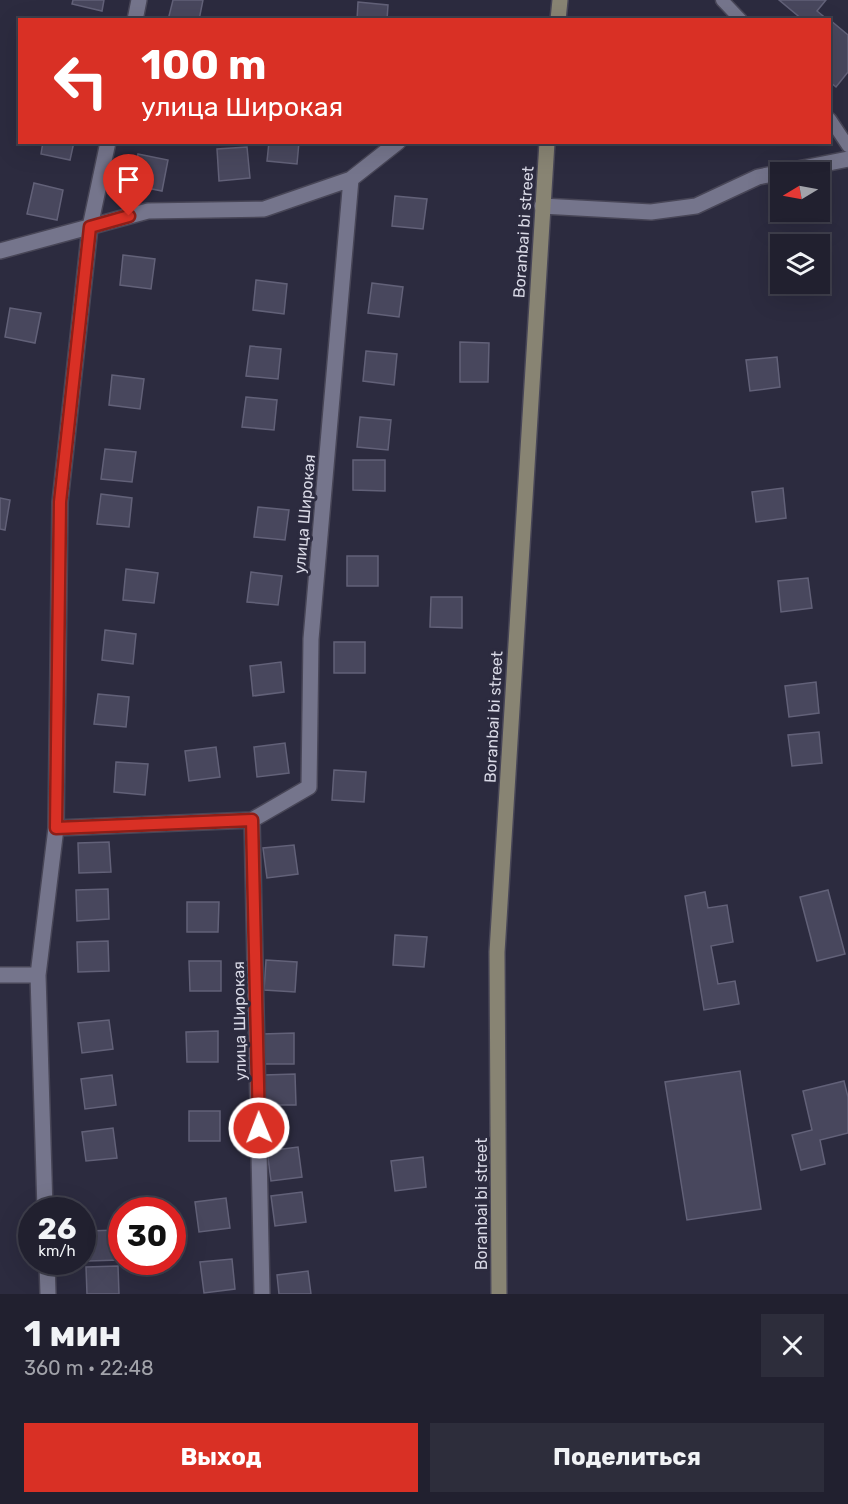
<!DOCTYPE html>
<html lang="ru">
<meta charset="utf-8">
<style>
:root{--surface:#21202f;--page:#2d2d3b;--text:#f1f3f6;--muted:#a2a3aa;--line:#3e3e4b;--accent:#d93025}
body{margin:0;font-family:Rubik,sans-serif;background:var(--page);color:var(--text);height:100vh;display:flex;flex-direction:column;font-size:22px;white-space:nowrap}
*{box-sizing:border-box;margin:0}
p{font-size:20px;color:var(--muted)}
.icon{flex:none;width:33px;height:33px;fill:none;stroke:currentColor;stroke-width:2;stroke-linecap:round;stroke-linejoin:round}
.map{position:relative;height:1294px;overflow:hidden}
.side{display:flex;flex-direction:column;background:var(--surface);flex:1}
.side>*{flex:none}
.hud{position:absolute;left:18px;top:18px;width:813px;height:126px;border-radius:0px;box-shadow:0 6px 24px #0002,0 0 0 2px var(--line);background:#d93025;color:#fff;overflow:hidden}
.needle{width:39px;rotate:260deg}
.tools{position:absolute;left:770px;top:162px;display:grid;gap:12px}
.tools a{display:grid;place-items:center;width:60px;height:60px;border-radius:0px;background:var(--surface);box-shadow:0 6px 24px #0002,0 0 0 2px var(--line);font-size:30px}
.speed{position:absolute;left:18px;top:1197px;display:flex;gap:12px;font-size:30px;font-weight:700;text-align:center}
.speed>*{display:grid;place-content:center;width:78px;height:78px;border-radius:50%;background:var(--surface);box-shadow:0 6px 24px #0002,0 0 0 2px var(--line);line-height:1}
.speed small{font-size:15px;font-weight:400}
.speed .limit{border:9px solid #d22;background:#fff;color:#111}
.pin{position:absolute;display:grid;place-items:center;width:51px;height:51px;color:#fff;margin:-62px -26px;border-radius:50% 50% 50% 0;rotate:-45deg;box-shadow:0 0 6px #0007}
.pin .icon{rotate:45deg}
.me{position:absolute;width:66px;margin:-33px;rotate:359deg;stroke-linejoin:round;filter:drop-shadow(0 0 4px #0008)}
.turn{display:flex;align-items:center;gap:21px;height:126px;padding:0 24px;font-size:27px}
.turn .icon{width:78px;height:78px;stroke-width:2.5}
.turn b{display:block;font-size:42px;line-height:51px}
.round{display:grid;place-items:center;flex:none;width:63px;height:63px;border-radius:0px;background:var(--page)}
.head{display:flex;align-items:center;justify-content:space-between;height:102px;padding:0 24px}
h1{font-size:36px;font-weight:700;line-height:45px}
.cta{display:flex;gap:12px;margin-top:auto;padding:12px 24px}
.cta a{flex:1;height:69px;border-radius:0px;background:var(--accent);color:#fff;font-size:24px;font-weight:700;line-height:69px;text-align:center}
.cta a+a{background:var(--page);color:var(--text)}
.map>svg:first-child{display:block}
.building{fill:#48475d;stroke:#626178;stroke-width:1.5}
.lines{fill:none;stroke-linecap:round;stroke-linejoin:round}
.service-casing{stroke:#484657;stroke-width:15}
.minor-casing{stroke:#484657;stroke-width:18}
.tertiary-casing{stroke:#484657;stroke-width:18}
.secondary-casing{stroke:#484657;stroke-width:18}
.service{stroke:#75758c;stroke-width:12}
.minor{stroke:#75758c;stroke-width:15}
.tertiary{stroke:#75758c;stroke-width:15}
.secondary{stroke:#888473;stroke-width:15}
.route-casing{stroke:#8d1f18;stroke-width:15}
.route{stroke:#d93025;stroke-width:10}
.labels{text-anchor:middle;stroke-width:6;stroke-linejoin:round;paint-order:stroke}
.street-label{font-size:16px;fill:#d8d8e5;stroke:#2c2b3f}
</style>
<div class="map">
<svg width="848" height="1294" viewBox="0 0 848 1294">
<rect width="100%" height="100%" fill="#2c2b3f"/>
<path class="building" d="M73 0H104L102 11 72 4Z
M173 0H203L199 20H168Z
M779 0H826L817 11 828 20H803Z
M358 2 388 5 387 20H357Z
M830 20 848 35V72L836 87 830 82Z
M43 142H74L70 160 41 154Z
M269 142H299L297 164 267 161Z
M247 147 250 178 219 181 217 149Z
M138 154 168 160 162 191 132 185Z
M34 183 63 190 57 220 27 214Z
M395 196 427 199 423 229 392 226Z
M123 255 155 259 151 289 120 285Z
M256 280 287 284 284 314 253 310Z
M372 283 403 287 399 317 368 313Z
M10 308 41 313 35 343 5 337Z
M460 342 489 343 488 382H460Z
M250 346 281 349 278 379 246 376Z
M366 351 397 354 394 385 363 381Z
M777 357 780 387 750 391 746 360Z
M112 375 144 379 140 409 109 405Z
M246 397 277 400 274 430 242 427Z
M360 417 391 420 388 450 357 447Z
M105 449 136 452 132 482 101 479Z
M353 460H385V491L353 490Z
M783 488 786 518 756 522 752 492Z
M101 494 132 498 129 527 97 524Z
M0 498 10 500 5 530 0 529Z
M258 507 289 510 285 540 254 537Z
M347 556H378V586H347Z
M126 569 158 573 154 603 123 600Z
M251 572 282 576 278 605 247 602Z
M808 578 812 608 781 612 778 581Z
M431 597H462V628L430 627Z
M105 630 136 634 133 664 102 660Z
M334 642H365V673H334Z
M281 662 284 692 253 696 250 666Z
M816 682 819 713 789 717 785 686Z
M98 694 129 697 126 727 94 724Z
M819 732 822 763 792 766 788 735Z
M285 743 289 773 257 777 254 747Z
M216 747 220 777 189 781 185 751Z
M116 762 148 764 145 795 114 792Z
M334 770 366 772 364 802 332 800Z
M109 842 111 872 79 873 78 843Z
M294 845 298 874 267 878 263 848Z
M108 889 109 919 77 921 76 890Z
M828 890 845 954 817 961 800 897Z
M705 892 708 908 727 905 733 942 711 946 718 984 735 981 739 1004 704 1010 685 896Z
M187 902H219L218 932H187Z
M395 935 427 937 424 967 393 965Z
M108 941 109 971 78 972 77 942Z
M266 960 297 962 295 992 264 990Z
M189 961H221V991H190Z
M109 1020 113 1049 82 1053 78 1023Z
M218 1031V1062H187L186 1032Z
M294 1033V1064H263L262 1034Z
M740 1071 761 1209 687 1220 665 1082Z
M295 1074 296 1105H264V1075Z
M112 1075 116 1105 85 1109 81 1079Z
M844 1081 848 1097V1133L820 1140 825 1164 801 1170 792 1135 812 1130 803 1091Z
M189 1111H220V1141H189Z
M113 1128 117 1158 86 1161 82 1132Z
M298 1147 302 1177 271 1181 267 1151Z
M423 1157 426 1187 395 1191 391 1161Z
M302 1192 306 1222 275 1226 271 1196Z
M226 1198 230 1228 199 1232 195 1202Z
M118 1230 119 1260 88 1261 87 1231Z
M232 1259 235 1289 204 1293 200 1262Z
M118 1266 119 1294H87L86 1267Z
M308 1271 311 1294H279L277 1275Z"/>
<g class="lines">
<defs>
<path id="service" d="M722 0 741 20
M830 119 848 146"/>
<path id="minor" d="M135 20 139 0
M0 251 148 211 264 209 351 179 398 142
M252 820 262 1294
M56 828 252 820 309 787 311 639 351 179
M0 975H38
M45 1210 38 975 56 828 60 502 90 227 108 142
M47 1262 48 1294"/>
<path id="tertiary" d="M542 206 651 212 696 206 758 177 848 159"/>
<path id="secondary" d="M558 20 560 0
M499 1294 497 952 547 142"/>
</defs>
<use href="#service" class="service-casing"/>
<use href="#minor" class="minor-casing"/>
<use href="#tertiary" class="tertiary-casing"/>
<use href="#secondary" class="secondary-casing"/>
<use href="#service" class="service"/>
<use href="#minor" class="minor"/>
<use href="#tertiary" class="tertiary"/>
<use href="#secondary" class="secondary"/>
</g>
<g class="lines">
<defs>
<path id="route" d="M129 216 90 227 60 502 56 828 252 820 259 1128"/>
</defs>
<use href="#route" class="route-casing"/>
<use href="#route" class="route"/>
</g>
<g class="labels">
<g class="street-label">
<text transform="translate(523 232) rotate(-86)" y="6">Boranbai bi street</text>
<text transform="translate(304 514) rotate(-85)" y="6">улица Широкая</text>
<text transform="translate(493 717) rotate(-87)" y="6">Boranbai bi street</text>
<text transform="translate(239 1021) rotate(-91)" y="6">улица Широкая</text>
<text transform="translate(481 1204) rotate(-90)" y="6">Boranbai bi street</text>
</g>
</g>
</svg>
<div class="tools">
<a><svg class="needle" viewBox="-14 -14 28 28"><path d="M0-13l5 13h-10z" fill="#e53935"/><path d="M0 13l5-13h-10z" fill="#a2a3aa"/></svg></a>
<a><svg class="icon" aria-label="layers" viewBox="0 0 24 24"><path d="M12 4l9 5-9 5-9-5zM3 14l9 5 9-5"/></svg></a>
</div>
<div class="speed"><div>26<small>km/h</small></div><div class="limit">30</div></div>
<div class="pin" style="left:129px;top:216px;background:#d93025"><svg class="icon" aria-label="arrive" viewBox="0 0 24 24"><path d="M6 21V4h12l-3 4 3 4H6"/></svg></div>
<svg class="me" style="left:259px;top:1128px" viewBox="-20 -20 40 40"><circle r="17" fill="#d93025" stroke="#fff" stroke-width="3"/><path d="M0-11L8 9 0 5-8 9z" fill="#fff"/></svg>
<div class="hud">
<div class="turn"><svg class="icon" aria-label="left" viewBox="0 0 24 24"><path d="M17 20v-9H6M10 6l-5 5 5 5"/></svg><div><b>100 m</b>улица Широкая</div></div>
</div>
</div>
<section class="side">
<div class="head"><div><h1>1 мин</h1><p>360 m · 22:48</p></div><a class="round"><svg class="icon" aria-label="close" viewBox="0 0 24 24"><path d="M6 6l12 12M18 6L6 18"/></svg></a></div>
<div class="cta"><a>Выход</a><a>Поделиться</a></div>
</section>
